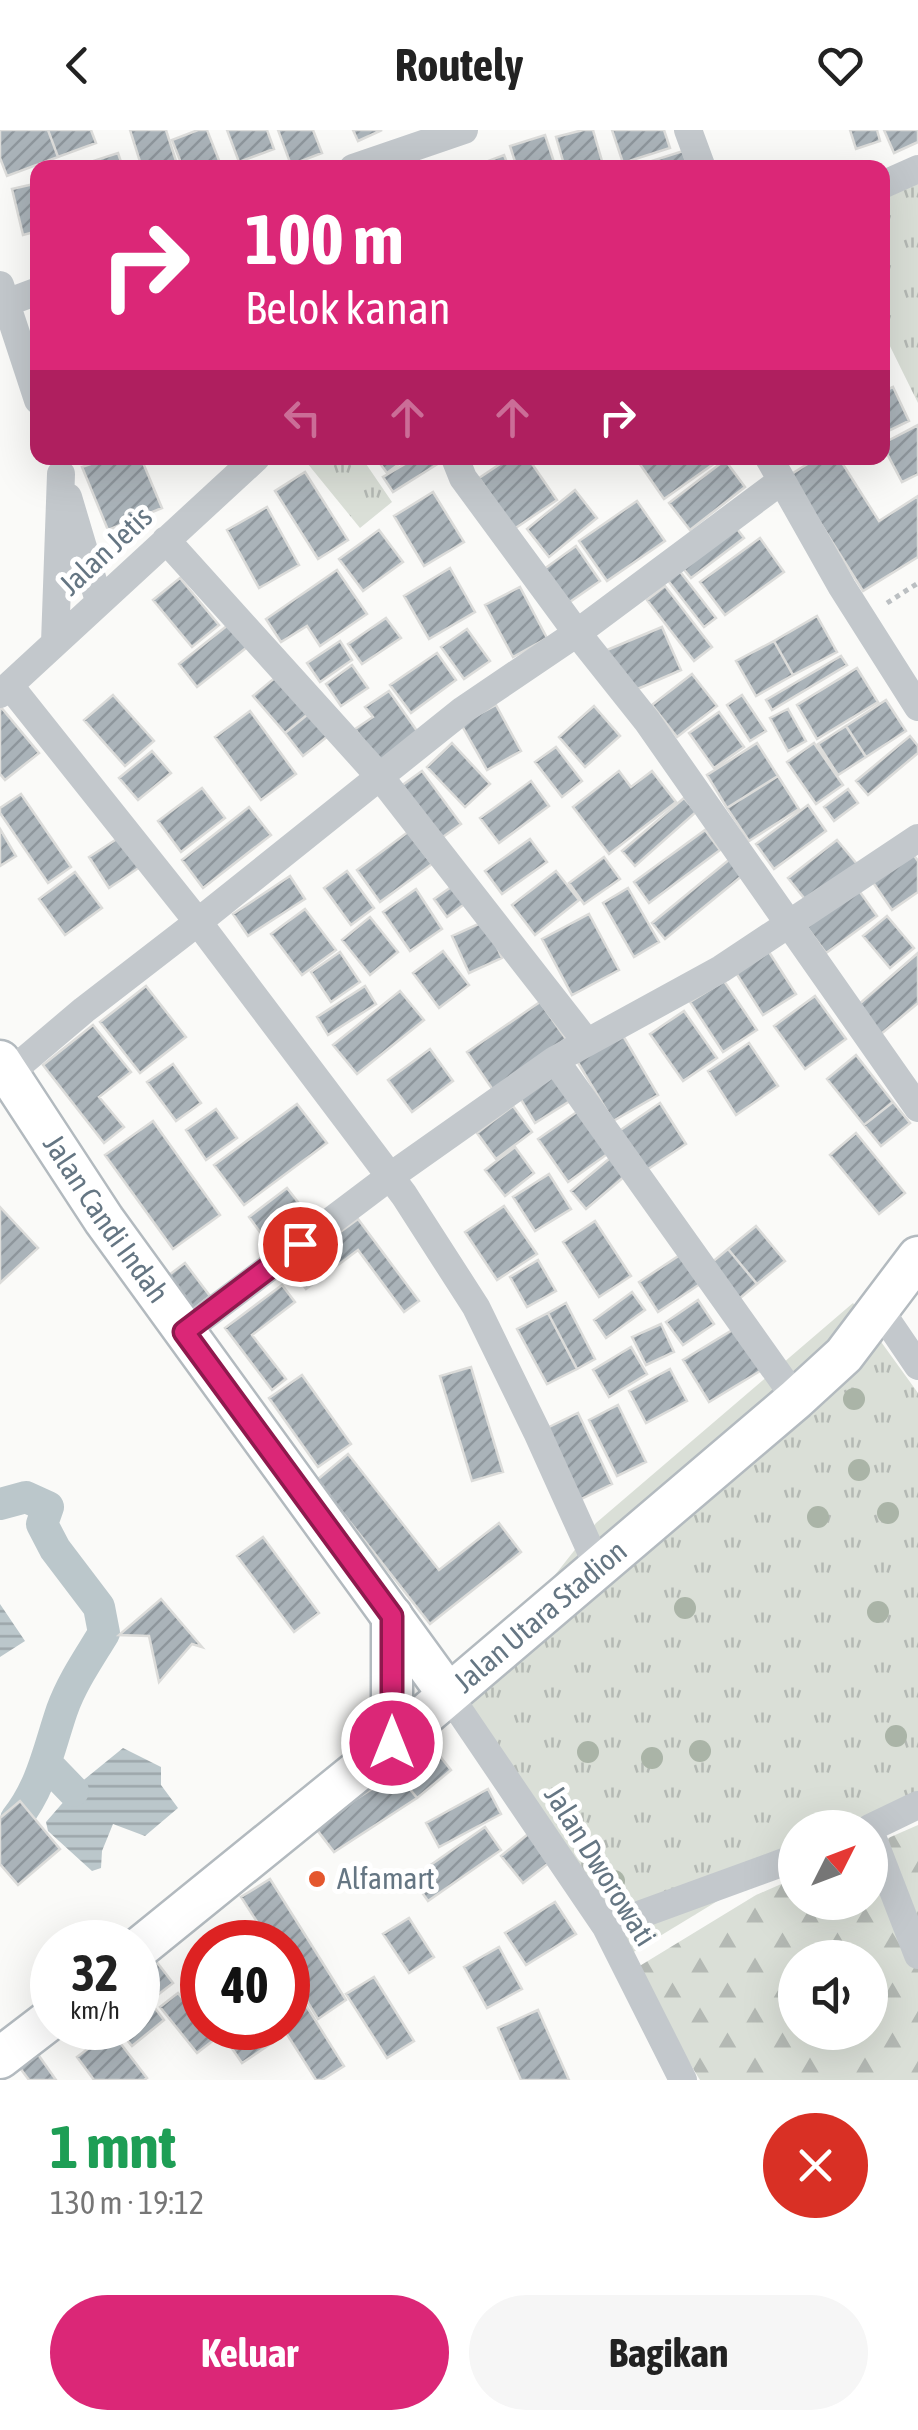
<!DOCTYPE html>
<html lang="id">
<meta charset="utf-8">
<style>
:root{--surface:#fff;--page:#f6f6f6;--text:#222;--muted:#767676;--accent:#db2777}
body{margin:0;font-family:"Asap Condensed",sans-serif;background:var(--page);color:var(--text);height:100vh;display:flex;flex-direction:column;font-size:38px;white-space:nowrap}
*{box-sizing:border-box;margin:0}
p{font-size:32px;color:var(--muted)}
.icon{flex:none;width:55px;height:55px;fill:none;stroke:currentColor;stroke-width:2;stroke-linecap:round;stroke-linejoin:round}
.map{position:relative;height:1950px;overflow:hidden}
.sheet{display:flex;flex-direction:column;background:var(--surface);flex:1}
.sheet>*{flex:none}
.banner{position:absolute;left:30px;top:30px;width:860px;height:305px;border-radius:20px;box-shadow:0 10px 40px #0002;background:#db2777;color:#fff;overflow:hidden}
.needle{width:65px;rotate:48deg}
.fabs{position:absolute;left:778px;top:1680px;display:grid;gap:20px}
.fabs a{display:grid;place-items:center;width:110px;height:110px;border-radius:50%;background:var(--surface);box-shadow:0 10px 40px #0002;font-size:50px}
.speed{position:absolute;left:30px;top:1790px;display:flex;gap:20px;font-size:50px;font-weight:700;text-align:center}
.speed>*{display:grid;place-content:center;width:130px;height:130px;border-radius:50%;background:var(--surface);box-shadow:0 10px 40px #0002;line-height:1}
.speed small{font-size:25px;font-weight:400}
.speed .limit{border:15px solid #d22;background:#fff;color:#111}
.pin{position:absolute;display:grid;place-items:center;width:85px;height:85px;color:#fff;margin:-42px;border:5px solid #fff;border-radius:50%;box-shadow:0 2px 10px #0007}
.me{position:absolute;width:110px;margin:-55px;rotate:0deg;stroke-linejoin:round;filter:drop-shadow(0 0 8px #0008)}
.turn{display:flex;align-items:center;gap:35px;height:210px;padding:0 50px;font-size:45px}
.turn .icon{width:130px;height:130px;stroke-width:2.5}
.turn b{display:block;font-size:70px;line-height:85px}
.lanes{display:flex;align-items:center;height:95px;padding:0 50px;background:#0003;justify-content:center;gap:50px;direction:ltr}
.lanes .off{opacity:.35}
.round{display:grid;place-items:center;flex:none;width:105px;height:105px;border-radius:52px;background:var(--page)}
.summary{display:flex;align-items:center;justify-content:space-between;height:170px;padding:0 50px}
h1{font-size:60px;font-weight:700;line-height:75px;color:#1e9e55}
.cta{display:flex;gap:20px;margin-top:auto;padding:20px 50px}
.cta a{flex:1;height:115px;border-radius:60px;background:var(--accent);color:#fff;font-size:40px;font-weight:700;line-height:115px;text-align:center}
.cta a+a{background:var(--page);color:var(--text)}
header{display:flex;justify-content:space-between;align-items:center;height:130px;padding:0 50px;background:var(--surface);font-size:45px;font-weight:700}
.map>svg:first-child{display:block}
.grass{fill:url(#grass-tufts)}
.forest{fill:url(#forest-firs);fill-rule:evenodd}
.water{fill:url(#water-rules)}
.lines{fill:none;stroke-linecap:round;stroke-linejoin:round}
.canal{stroke:#bbc7cb;stroke-width:32}
.building{fill:url(#building-hatch);stroke:#dcdcda;stroke-width:2.5}
.secondary-casing{stroke:#b3babf;stroke-width:45}
.path{stroke:#bbbfc2;stroke-width:5;stroke-dasharray:5 5;stroke-linecap:butt}
.street{stroke:#c3c8cc;stroke-width:28}
.secondary{stroke:#fff;stroke-width:40}
.tree{fill:#aab4a7}
.route-casing{stroke:#8e194d;stroke-width:25}
.route{stroke:#db2777;stroke-width:18}
.poi-dot{fill:#e4572e;stroke:#fff;stroke-width:4}
.labels{text-anchor:middle;stroke-width:10;stroke-linejoin:round;paint-order:stroke}
.street-label{font-size:30px;fill:#657683;stroke:#fff}
.poi-label{font-size:30px;fill:#657683;stroke:#fff;text-anchor:start}
</style>
<header><svg class="icon" aria-label="back" viewBox="0 0 24 24"><path d="M15 5l-7 7 7 7"/></svg>Routely<svg class="icon" aria-label="heart" viewBox="0 0 24 24"><path d="M12 20l-8-8c-3-5 5-10 8-4 3-6 11-1 8 4z"/></svg></header>
<div class="map">
<svg width="918" height="1950" viewBox="0 0 918 1950">
<defs>
<pattern id="grass-tufts" width="24" height="20" patternUnits="userSpaceOnUse" patternTransform="scale(2.5)"><rect width="24" height="20" fill="#dadfd7"/><path d="M3 7l-1-3M5 7V3M7 7l1-3M15 17l-1-3M17 17v-4M19 17l1-3" fill="none" stroke="#b4b9b4"/></pattern>
<pattern id="forest-firs" width="22" height="20" patternUnits="userSpaceOnUse" patternTransform="scale(2.5)"><rect width="22" height="20" fill="#dadfd7"/><path d="M5 1l3.5 6h-7zM16 11l3.5 6h-7z" fill="#b4b9b4"/></pattern>
<pattern id="water-rules" width="6" height="5" patternUnits="userSpaceOnUse" patternTransform="scale(2.5)"><rect width="6" height="5" fill="#bbc7cb"/><path d="M0 2.5h6" fill="none" stroke="#9ca6aa"/></pattern>
<pattern id="building-hatch" width="6" height="6" patternUnits="userSpaceOnUse" patternTransform="scale(2.5)"><rect width="6" height="6" fill="#aab3b9"/><path d="M-1 1l2-2M0 6l6-6M5 7l2-2" fill="none" stroke="#8e969c"/></pattern>
</defs>
<rect width="100%" height="100%" fill="#fafaf8"/>
<path class="grass" d="M918 41V273L883 202V55Z
M303 328H362L392 372 360 398Z
M853 1173 918 1263V1666L841 1697 795 1698V1724L632 1823 461 1564 596 1393Z"/>
<path class="forest" d="M918 1695V1950H700L633 1840 756 1765 795 1748V1772H870V1716ZM795 1828H870V1902H795Z"/>
<path class="water" d="M0 1474 25 1511 0 1527Z
M123 1618 161 1637V1655L178 1678 145 1706 113 1694 102 1721 101 1738 92 1741 48 1701 46 1692 80 1653Z"/>
<g class="lines">
<path class="canal" d="M0 1374 26 1367 48 1377 42 1394 55 1419 99 1477 104 1503C89 1528 72 1552 62 1580 49 1618 42 1657 16 1689
M46 1633 73 1661"/>
</g>
<path class="building" d="M0 0H48L58 27 7 46 0 28Z
M48 0H91L96 13 58 27Z
M130 0H166L176 31 156 38H142Z
M198 0H207L222 38H183L172 10Z
M227 0H267L274 19 239 32Z
M278 0H313L322 23 291 35Z
M353 0H382L358 11Z
M583 0H593L604 38H565L556 7Z
M612 0H664L670 18 623 33Z
M850 0H877L880 11 856 19Z
M884 0H918V12L894 23Z
M545 5 556 38H517L510 16Z
M683 21 688 38H630Z
M118 23 123 38H88L87 33Z
M504 25 509 38H472V37Z
M38 53V101L23 105 12 59Z
M893 257 909 291 882 304V262Z
M918 295V344L902 352 882 314Z
M107 328H141L162 378 108 400 82 337Z
M376 328H407L387 343Z
M415 328H447L393 362 383 347Z
M509 328H528L557 370 514 399 479 348Z
M641 328H722L664 369 637 330Z
M817 328H839L879 391 918 366V427L863 461 790 345Z
M725 330 745 357 690 400 669 373Z
M305 342 348 410 318 429 275 361Z
M575 360 597 388 549 427 527 399Z
M433 362 464 412 424 436 394 386Z
M637 371 665 411 607 451 579 411Z
M267 377 299 435 259 458 227 400Z
M734 395 744 408 691 448 681 436Z
M379 400 403 432 363 461 339 429Z
M760 408 784 442 725 485 700 452Z
M576 416 600 451 564 476 540 442Z
M450 438 475 482 429 509 404 466Z
M678 439 716 488 704 497 666 448Z
M337 440 367 484 320 516 307 496 281 512 266 489Z
M180 448 219 495 192 517 153 470Z
M665 456 712 517 694 531 647 470Z
M520 457 547 508 513 527 485 475Z
M817 486 837 522 793 545 774 511Z
M386 488 401 508 362 534 348 514Z
M233 491 251 514 197 557 179 534Z
M662 497 681 540 626 564 607 520Z
M467 499 490 531 464 549 441 517Z
M340 511 352 530 320 552 307 533Z
M774 511 793 545 756 566 736 531Z
M437 523 456 550 411 583 390 555Z
M841 526 847 535 772 580 766 570Z
M352 535 368 558 341 576 326 554Z
M857 538 878 572 817 609 797 575Z
M282 542 313 580 285 603 253 566Z
M692 544 717 576 677 607 652 575Z
M389 561 424 611 383 639 355 599 373 587 365 577Z
M113 565 154 611 125 636 84 590Z
M742 565 766 601 750 611 727 575Z
M886 570 906 601 866 627 846 596Z
M496 575 521 621 487 640 461 594Z
M0 576 39 623 5 650 0 644Z
M594 576 620 606 585 637 559 607Z
M788 579 806 611 788 621 770 588Z
M313 580 333 602 303 626 285 603Z
M250 581 296 644 261 670 215 607Z
M719 582 744 617 714 638 689 603Z
M846 596 866 627 838 645 818 614Z
M910 606 918 616V623L868 665 856 651Z
M452 613 490 654 465 677 427 637Z
M757 613 778 646 727 678 707 645Z
M814 613 843 655 816 674 787 632Z
M556 617 582 651 562 667 535 632Z
M152 621 171 643 138 670 119 648Z
M422 641 461 694 440 709 401 656Z
M619 641 631 657 652 641 676 672 609 724 573 677Z
M778 646 799 679 749 711 727 678Z
M531 651 549 676 499 713 480 688Z
M202 658 225 688 181 722 158 691Z
M848 659 858 673 834 691 824 677Z
M21 664 71 737 48 753 0 683V678Z
M684 668 696 682 635 736 622 721Z
M808 675 826 701 774 739 756 714Z
M249 677 271 705 203 758 182 730Z
M0 699 16 726 0 736Z
M705 700 720 720 649 773 634 752Z
M408 702 432 734 380 772 357 740Z
M120 707 140 737 109 758 89 727Z
M530 709 547 732 502 764 485 741Z
M837 710 857 734 808 773 788 748Z
M910 720 918 731V762L892 780 870 748Z
M604 727 620 749 584 774 569 753Z
M730 729 743 745 665 809 652 793Z
M347 741 374 778 351 795 324 758Z
M556 741 579 770 535 805 512 775Z
M75 742 102 778 65 805 39 769Z
M290 746 305 769 248 806 233 784Z
M454 755 466 773 447 787 434 769Z
M855 755 877 786 826 823 803 792Z
M628 758 659 812 634 827 603 773Z
M416 759 442 799 410 821 383 782Z
M305 779 336 820 302 845 271 804Z
M589 784 619 840 572 865 542 809Z
M887 786 914 818 890 838 863 806Z
M370 787 398 822 370 845 342 810Z
M485 791 502 828 469 843 452 806Z
M443 821 469 855 439 878 413 843Z
M340 822 360 852 331 872 311 842Z
M769 822 796 864 763 885 736 843Z
M918 823V873L881 904 857 876Z
M724 851 757 900 723 922 690 872Z
M146 856 186 907 140 943 100 892Z
M365 856 376 874 328 905 317 887Z
M400 861 424 890 357 944 333 915Z
M815 866 846 909 805 939 774 896Z
M540 872 566 909 493 960 467 922Z
M684 881 717 928 683 951 650 904Z
M93 895 131 942 99 967 124 997 104 1013 43 935Z
M622 904 658 965 613 991 577 931Z
M749 913 778 956 736 985 708 941Z
M430 919 453 951 412 982 388 950Z
M856 925 893 972 864 995 827 949Z
M173 934 201 973 176 991 147 952Z
M557 944 573 969 535 993 520 968Z
M893 972 910 993 881 1016 864 995Z
M660 973 686 1014 645 1041 619 1001Z
M297 974 327 1013 244 1075 214 1035Z
M513 976 532 1002 496 1029 477 1003Z
M584 977 613 1020 568 1052 538 1009Z
M216 979 237 1008 206 1030 186 1000Z
M153 991 220 1085 173 1119 105 1025Z
M856 1003 905 1063 879 1084 830 1025Z
M515 1017 534 1043 505 1066 485 1040Z
M610 1028 625 1046 586 1079 571 1061Z
M549 1044 571 1079 535 1101 513 1067Z
M287 1058 312 1090 273 1120 249 1087Z
M504 1076 537 1124 497 1150 465 1102Z
M0 1077 38 1118 0 1153Z
M358 1089 419 1171 404 1182 358 1120 306 1159 291 1138Z
M595 1091 631 1146 599 1167 563 1112Z
M756 1096 785 1131 757 1154 728 1119Z
M728 1119 757 1154 739 1169 710 1134Z
M683 1123 703 1152 658 1182 639 1152Z
M538 1130 556 1161 527 1177 510 1147Z
M185 1133 210 1166 187 1184 161 1151Z
M282 1155 295 1172 252 1205 286 1249 272 1260 225 1198Z
M632 1162 645 1180 606 1208 594 1190Z
M698 1170 714 1194 683 1215 666 1192Z
M566 1173 595 1229 577 1239 548 1183Z
M548 1183 577 1239 547 1254 517 1199Z
M661 1194 674 1222 646 1235 632 1207Z
M739 1196 765 1238 709 1272 683 1230Z
M631 1217 647 1244 609 1267 593 1240Z
M471 1237 503 1342 472 1351 440 1246Z
M670 1239 687 1271 646 1293 629 1261Z
M302 1245 351 1314 318 1337 269 1268Z
M618 1275 646 1332 617 1346 589 1290Z
M578 1283 612 1354 579 1370 545 1299Z
M348 1324 439 1440 499 1393 521 1422 430 1494 317 1350Z
M263 1407 319 1483 294 1502 237 1426Z
M161 1469 202 1517 192 1514 159 1552 149 1506 119 1505Z
M431 1615 451 1640 417 1668 397 1643Z
M397 1643 417 1668 334 1722 314 1696Z
M488 1659 501 1684 439 1717 426 1693Z
M20 1671 60 1719 18 1755 0 1734V1688Z
M485 1697 501 1720 428 1771 412 1748Z
M533 1700 555 1728 523 1753 501 1726Z
M270 1749 346 1870 318 1889 288 1840V1812H270L241 1767Z
M555 1772 576 1804 526 1835 505 1803Z
M409 1788 434 1827 409 1843 383 1804Z
M499 1817 522 1859 487 1878 464 1837Z
M149 1822 173 1853 155 1867 138 1846V1831Z
M202 1846V1875L189 1855Z
M288 1847 344 1936 322 1950H316L283 1898H288Z
M374 1847 414 1911 387 1928 346 1864Z
M138 1856 164 1890 132 1916 117 1898H138Z
M178 1863 202 1893V1898H206L215 1909 197 1923 160 1877Z
M538 1880 569 1950H521L498 1898Z
M218 1898H275L281 1907 242 1933Z
M111 1901 147 1948 144 1950H94L77 1927Z
M30 1913 56 1950H29L11 1926Z"/>
<g class="lines">
<defs>
<g id="secondary">
<path id="s1" d="M0 931 104 1090 448 1564"/>
<path d="M392 1613V1486"/>
<path id="s2" d="M138 1819 392 1613 796 1269 844 1225 918 1127"/>
<path d="M0 1928 52 1888"/>
</g>
</defs>
<use href="#secondary" class="secondary-casing"/>
<path class="path" d="M887 473 918 453"/>
<path class="street" d="M688 0 702 38
M353 38 464 0
M882 55 918 39
M0 155 38 270
M6 173 38 161
M455 328 463 348 577 503 647 591 918 978
M769 328 842 457 918 577
M68 367 99 471
M166 410 381 648 586 911
M55 513 61 344
M10 556 198 792 463 580 577 503 781 351
M0 564 256 328
M555 930 796 1269
M0 951 84 880 198 792 404 1065 476 1177 537 1302 598 1437
M880 1180 918 1236
M184 1202 388 1048 555 930 721 839 918 708
M448 1564 606 1797 683 1950
M870 1698 918 1675
M870 1701 918 1825
M606 1797 795 1728"/>
<use href="#secondary" class="secondary"/>
</g>
<g class="tree">
<circle cx="854" cy="1269" r="11"/>
<circle cx="859" cy="1340" r="11"/>
<circle cx="888" cy="1383" r="11"/>
<circle cx="818" cy="1387" r="11"/>
<circle cx="685" cy="1478" r="11"/>
<circle cx="878" cy="1482" r="11"/>
<circle cx="896" cy="1606" r="11"/>
<circle cx="700" cy="1621" r="11"/>
<circle cx="588" cy="1622" r="11"/>
<circle cx="652" cy="1628" r="11"/>
<circle cx="614" cy="1751" r="11"/>
</g>
<g class="lines">
<defs>
<path id="route" d="M300 1114 184 1202 392 1486V1613"/>
</defs>
<use href="#route" class="route-casing"/>
<use href="#route" class="route"/>
</g>
<circle class="poi-dot" cx="317" cy="1749" r="10"/>
<g class="labels">
<g class="street-label">
<text transform="translate(106 421) rotate(-43)" y="10">Jalan Jetis</text>
<text dy="10" stroke="none"><textPath href="#s1" startOffset="190">Jalan Candi Indah</textPath></text>
<text dy="10" stroke="none"><textPath href="#s2" startOffset="522">Jalan Utara Stadion</textPath></text>
<text transform="translate(600 1736) rotate(58)" y="10">Jalan Dworowati</text>
</g>
<g class="poi-label">
<text x="337" y="1759">Alfamart</text>
</g>
</g>
</svg>
<div class="fabs">
<a><svg class="needle" viewBox="-14 -14 28 28"><path d="M0-13l5 13h-10z" fill="#e53935"/><path d="M0 13l5-13h-10z" fill="#767676"/></svg></a>
<a><svg class="icon" aria-label="sound" viewBox="0 0 24 24"><path d="M4 9h4l5-4v14l-5-4H4zM17 9q2 3 0 6"/></svg></a>
</div>
<div class="speed"><div>32<small>km/h</small></div><div class="limit">40</div></div>
<div class="pin" style="left:300px;top:1114px;background:#d93025"><svg class="icon" aria-label="arrive" viewBox="0 0 24 24"><path d="M6 21V4h12l-3 4 3 4H6"/></svg></div>
<svg class="me" style="left:392px;top:1613px" viewBox="-20 -20 40 40"><circle r="17" fill="#db2777" stroke="#fff" stroke-width="3"/><path d="M0-11L8 9 0 5-8 9z" fill="#fff"/></svg>
<div class="banner">
<div class="turn"><svg class="icon" aria-label="right" viewBox="0 0 24 24"><path d="M7 20v-9h11M14 6l5 5-5 5"/></svg><div><b>100 m</b>Belok kanan</div></div>
<div class="lanes"><svg class="icon off" aria-label="left" viewBox="0 0 24 24"><path d="M17 20v-9H6M10 6l-5 5 5 5"/></svg><svg class="icon off" aria-label="ahead" viewBox="0 0 24 24"><path d="M12 20V5M6 11l6-6 6 6"/></svg><svg class="icon off" aria-label="ahead" viewBox="0 0 24 24"><path d="M12 20V5M6 11l6-6 6 6"/></svg><svg class="icon" aria-label="right" viewBox="0 0 24 24"><path d="M7 20v-9h11M14 6l5 5-5 5"/></svg></div>
</div>
</div>
<section class="sheet">
<div class="summary"><div><h1>1 mnt</h1><p>130 m · 19:12</p></div><a class="round" style="background:#d93025;color:#fff"><svg class="icon" aria-label="close" viewBox="0 0 24 24"><path d="M6 6l12 12M18 6L6 18"/></svg></a></div>
<div class="cta"><a>Keluar</a><a>Bagikan</a></div>
</section>
